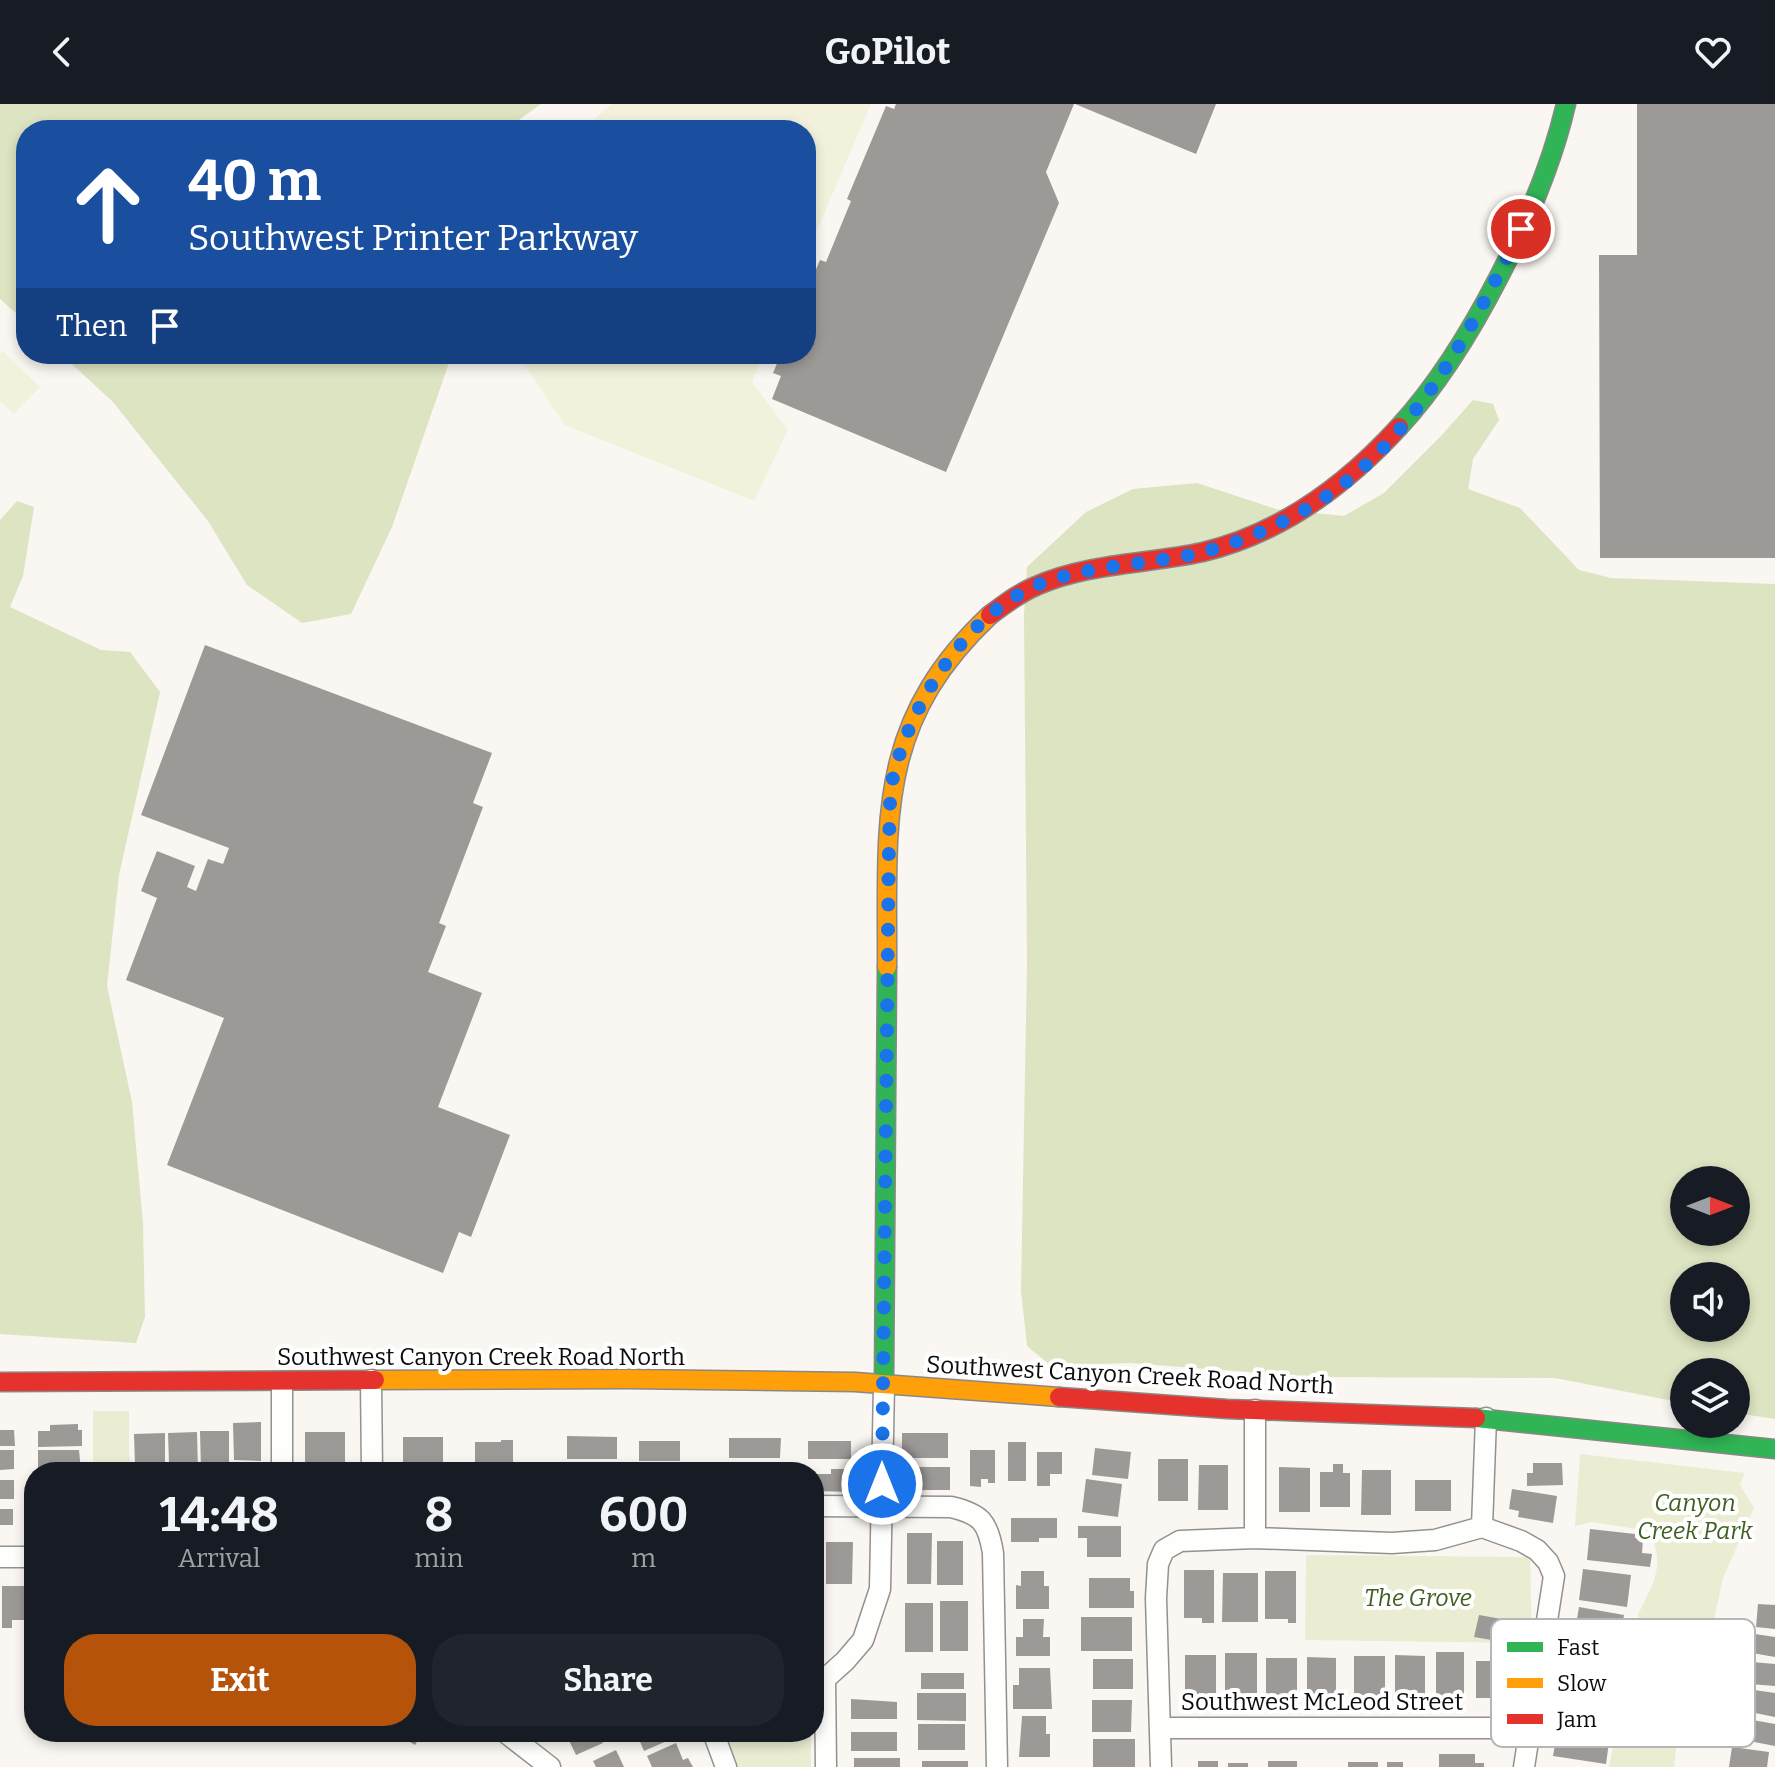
<!DOCTYPE html>
<style>
:root{--surface:#171b24;--page:#20242c;--text:#f1f3f6;--muted:#9ea1a6;--accent:#b45309}
body{margin:0;font-family:Bitter,serif;background:var(--page);color:var(--text);height:100vh;display:flex;flex-direction:column;font-size:30px;white-space:nowrap}
*{box-sizing:border-box;margin:0}
p{font-size:26px;color:var(--muted)}
.icon{flex:none;width:44px;height:44px;fill:none;stroke:currentColor;stroke-width:2;stroke-linecap:round;stroke-linejoin:round}
.map{position:relative;flex:1;overflow:hidden}
.sheet{position:absolute;left:24px;top:1358px;width:800px;height:280px;display:flex;flex-direction:column;background:var(--surface);border-radius:32px;box-shadow:0 4px 12px #0003}
.sheet>*{flex:none}
.top-card{position:absolute;left:16px;top:16px;width:800px;height:244px;border-radius:32px;box-shadow:0 4px 12px #0003;background:#1a4fa0;color:#fff;overflow:hidden}
.needle{width:52px;rotate:90deg}
.tools{position:absolute;left:1670px;top:1062px;display:grid;gap:16px}
.tools a{display:grid;place-items:center;width:80px;height:80px;border-radius:50%;background:var(--surface);box-shadow:0 4px 12px #0003;font-size:40px}
.pin{position:absolute;display:grid;place-items:center;width:68px;height:68px;color:#fff;margin:-34px;border:4px solid #fff;border-radius:50%;box-shadow:0 2px 8px #0007}
.me{position:absolute;width:88px;margin:-44px;rotate:0deg;stroke-linejoin:round;filter:drop-shadow(0 0 6px #0008)}
.turn{display:flex;align-items:center;gap:28px;height:168px;padding:0 40px;font-size:36px}
.turn .icon{width:104px;height:104px;stroke-width:2.5}
.turn b{display:block;font-size:56px;line-height:68px}
.then{display:flex;align-items:center;height:76px;padding:0 40px;background:#0003;gap:16px;font-size:30px}
.eta{display:flex;justify-content:space-evenly;align-items:center;height:136px;text-align:center}
.eta b{font-size:48px;font-weight:700;line-height:56px}
.action{display:flex;gap:16px;margin-top:auto;padding:16px 40px}
.action a{flex:1;height:92px;border-radius:32px;background:var(--accent);color:#fff;font-size:32px;font-weight:700;line-height:92px;text-align:center}
.action a+a{background:var(--page);color:var(--text)}
header{display:flex;justify-content:space-between;align-items:center;height:104px;padding:0 40px;background:var(--surface);font-size:36px;font-weight:700}
.map>svg:first-child{display:block}
.green{fill:#eaedd2}
.forest{fill:#dde4c1;fill-rule:evenodd}
.pitch{fill:#f2f2dc}
.building{fill:#9c9997}
.lines{fill:none;stroke-linecap:round;stroke-linejoin:round}
.street-casing{stroke:#93918f;stroke-width:23}
.fast-casing{stroke:#8a8886;stroke-width:21}
.slow-casing{stroke:#8a8886;stroke-width:21}
.jam-casing{stroke:#8a8886;stroke-width:21}
.street{stroke:#fefefd;stroke-width:20}
.fast{stroke:#30b455;stroke-width:18}
.slow{stroke:#ff9f0a;stroke-width:18}
.jam{stroke:#e5322d;stroke-width:18}
.route{stroke:#1a73e8;stroke-width:14;stroke-dasharray:0 25.2}
.labels{text-anchor:middle;stroke-width:8;stroke-linejoin:round;paint-order:stroke}
.street-label{font-size:24px;fill:#0c0c0c;stroke:#fff}
.park-label{font-size:24px;font-style:italic;fill:#405f21;stroke:#fff}
.key{fill:#fff;stroke:#b6b6b6;stroke-width:2}
.key-label{font-size:22px;fill:#0c0c0c}
</style>
<header><svg class="icon" aria-label="back" viewBox="0 0 24 24"><path d="M15 5l-7 7 7 7"/></svg>GoPilot<svg class="icon" aria-label="heart" viewBox="0 0 24 24"><path d="M12 20l-8-8c-3-5 5-10 8-4 3-6 11-1 8 4z"/></svg></header>
<div class="map">
<svg width="1775" height="1663" viewBox="0 0 1775 1663">
<rect width="100%" height="100%" fill="#faf6f1"/>
<path class="green" d="M93 1307H129V1350L132 1368H93Z
M1580 1350 1745 1369 1740 1381 1754 1404 1723 1474 1710 1534 1708 1598 1704 1609 1676 1645 1674 1663H1609L1624 1587 1648 1544 1638 1511C1654 1476 1665 1465 1650 1427L1592 1418 1575 1422Z
M1306 1451 1530 1453 1532 1539 1305 1536Z
M724 1628H811V1663H733Z"/>
<path class="forest" d="M0 0H541L505 26H26V218L0 195Z
M61 250H452L392 423 351 510 302 519 247 481 208 417 113 298Z
M1473 296 1493 300 1499 316 1473 355 1468 385 1520 404 1579 466 1611 474 1775 480V1315L1736 1309V1268H1684V1299L1555 1274 1315 1273 1130 1259 1050 1261 1027 1242 1021 1187 1027 859 1024 511 1027 463 1086 408 1133 385 1197 379 1276 405 1344 412 1384 389 1441 332ZM1684 1076H1736V1128H1684ZM1684 1172H1736V1224H1684Z
M17 397 34 403 23 472 10 503 101 546 130 548 160 588 119 771 107 882 132 998 143 1120 145 1213 136 1239 0 1230V416Z"/>
<path class="pitch" d="M612 0H871L806 152V26H581Z
M3 247 40 283 14 310 0 297V250Z
M517 250H764L752 278 788 326 754 397 565 321Z"/>
<path class="building" d="M896 0H1074L1046 68 1059 99 946 368 772 295 781 272 773 269 781 250H806V189L820 156 826 158 851 97 847 95 886 2 894 5Z
M1075 0H1216L1196 50Z
M1637 0H1775V454H1600L1599 151H1637Z
M205 541 492 649 473 699 483 703 439 819 446 822 428 868 482 889 438 1003 510 1031 471 1133 459 1128 443 1169 167 1061 224 914 126 876 157 794 141 787 157 747 195 762 187 783 196 787 208 755 223 760 229 744 141 711Z
M261 1318V1357L234 1356 233 1319Z
M78 1320V1326H82V1342L38 1343V1327H50V1321Z
M0 1326H14L15 1342H0Z
M200 1327H229V1360L214 1361V1366H201Z
M197 1328 198 1367H183V1360H169L168 1329Z
M305 1328H345V1366H305Z
M165 1329V1366H150V1360L135 1361 134 1330Z
M902 1329H948V1354H902Z
M567 1332 617 1333V1355H567Z
M403 1333H443V1360H403Z
M729 1334H781L780 1354H729Z
M501 1336H513V1358H475V1338H501Z
M639 1337H680V1357H639Z
M808 1337H851V1355H808Z
M1008 1338H1026V1377H1008Z
M1095 1344 1131 1348 1128 1375 1092 1371Z
M0 1346H14V1365L0 1366Z
M38 1346H79L81 1366 38 1367Z
M970 1346H995V1379H988V1375H981V1383L970 1382Z
M1037 1348H1062V1370H1050V1382H1037Z
M1158 1355H1188V1397H1158Z
M1533 1359H1562L1563 1381 1527 1382V1369H1533Z
M1333 1360H1343V1369H1350V1403H1320V1368H1333Z
M1199 1361H1228V1406H1198Z
M909 1363H950V1386H909Z
M1279 1363 1310 1364V1408H1279Z
M831 1365H851V1388L814 1387V1370H831Z
M1362 1366H1391V1411H1361Z
M1086 1375 1122 1380 1118 1413 1082 1408Z
M0 1376H14V1395H0Z
M1415 1376H1451V1407H1415Z
M1512 1385 1557 1392 1553 1419 1518 1413 1519 1407 1509 1405Z
M0 1405H13V1421H0Z
M1011 1414H1057V1434H1039V1438H1011Z
M1078 1422H1121V1453H1087V1434H1078Z
M1590 1425 1635 1430V1434L1643 1435 1642 1449 1652 1450 1650 1463 1587 1456Z
M907 1429H932L931 1480H907Z
M937 1437H963V1481H937Z
M826 1438H853L852 1480H826Z
M814 1441H820V1480H814Z
M1583 1465 1631 1471 1627 1503 1579 1496Z
M1184 1466H1214V1519H1202V1514H1184Z
M1021 1467H1044V1482H1049V1505H1016V1481L1021 1482Z
M1265 1467H1296V1519H1288V1515H1265Z
M1223 1469H1258V1518H1222Z
M1089 1474H1130V1487H1134V1504H1089Z
M2 1482H25V1516H12V1524H2Z
M940 1497H968V1547H940Z
M905 1499H933V1548H905Z
M1758 1500 1775 1501V1525L1756 1523Z
M1579 1503 1624 1511 1619 1541 1579 1535 1580 1527 1575 1526Z
M814 1505H821V1545H814Z
M1479 1511 1513 1517 1509 1539 1474 1533Z
M1081 1513H1132V1547H1081Z
M1023 1515H1044L1043 1533H1050V1552H1016V1533H1023Z
M1755 1530 1775 1533V1553L1752 1549Z
M1436 1548H1464V1598H1436Z
M1225 1549H1257V1599H1225Z
M1185 1551H1216V1601H1185Z
M1395 1551 1425 1552V1601H1395Z
M1354 1552H1385V1599H1354Z
M1307 1553 1336 1554V1599H1307Z
M1266 1554H1297V1604L1266 1603Z
M1093 1555H1133V1585H1093Z
M1476 1557H1506V1594H1476Z
M1752 1558 1775 1560V1582L1750 1580Z
M1019 1564H1050L1052 1605H1013V1581H1019Z
M921 1569H964V1585H921Z
M1754 1586 1775 1589V1613L1750 1608Z
M917 1589H966V1617L917 1616Z
M851 1595 897 1598V1615H851Z
M1092 1596H1132L1131 1628H1092Z
M1022 1612H1046V1630H1050V1653H1019Z
M1747 1615 1775 1620V1642L1744 1636Z
M918 1620H965V1646H918Z
M1558 1623 1610 1631 1606 1660 1553 1652Z
M393 1628H423L415 1641Z
M565 1628H598L603 1639 576 1651Z
M636 1628H674L676 1633 644 1647Z
M851 1628H897V1647H851Z
M1093 1635H1135V1663H1093Z
M676 1639 683 1656 688 1654 693 1663H652L647 1652Z
M1732 1643 1769 1648 1767 1663H1729Z
M616 1646 624 1663H596L593 1657Z
M1439 1650H1475V1659H1484V1663H1439Z
M854 1654H900V1663H854Z
M922 1657H968V1663H922Z
M1198 1657H1218V1663H1198Z
M1268 1657H1297V1663H1268Z
M1348 1658H1378V1663H1348Z
M1387 1658H1403V1663H1387Z
M1228 1659H1248V1663H1228Z"/>
<g class="lines">
<defs>
<path id="street" d="M371 1276 372 1368
M282 1278V1368
M814 1402 951 1403C981 1410 988 1418 993 1449L997 1663
M1482 1423 1486 1314
M1255 1434V1306
M0 1453H34
M825 1575 845 1557 863 1536 880 1485 884 1280
M825 1575 826 1663
M1161 1624H1531
M505 1628 550 1663
M713 1628 726 1663
M1161 1663 1156 1494 1158 1460 1164 1446 1180 1437 1255 1434 1392 1439 1435 1436 1482 1423 1521 1437 1537 1446 1548 1458 1554 1472 1524 1663"/>
<path id="fast" d="M1399 323C1469 247 1543 100 1566 0
M884 1280 887 863
M1476 1314 1775 1345"/>
<path id="slow" d="M887 863C888 719 874 620 990 511
M375 1276 627 1275 855 1278 1059 1293"/>
<path id="jam" d="M990 511C1005 500 1019 489 1036 482 1087 459 1148 460 1203 448 1282 429 1345 382 1399 323
M0 1278 375 1276
M1059 1293 1227 1305 1476 1314"/>
</defs>
<use href="#street" class="street-casing"/>
<use href="#fast" class="fast-casing"/>
<use href="#slow" class="slow-casing"/>
<use href="#jam" class="jam-casing"/>
<use href="#street" class="street"/>
<use href="#fast" class="fast"/>
<use href="#slow" class="slow"/>
<use href="#jam" class="jam"/>
</g>
<g class="lines">
<path class="route" d="M882 1380 889 734C890 714 889 693 893 674 910 599 971 502 1048 477 1094 462 1143 460 1190 451 1236 441 1279 422 1318 398 1415 336 1472 225 1521 125"/>
</g>
<g class="labels">
<g class="street-label">
<text x="481" y="1261">Southwest Canyon Creek Road North</text>
<text transform="translate(1130 1271) rotate(3)" y="8">Southwest Canyon Creek Road North</text>
<text x="1322" y="1606">Southwest McLeod Street</text>
</g>
<g class="park-label">
<text x="1695" y="1407">Canyon<tspan x="1695" dy="28">Creek Park</tspan></text>
<text x="1418" y="1502">The Grove</text>
</g>
</g>
<rect x="1491" y="1515" width="264" height="128" rx="12" class="key"/>
<rect x="1507" y="1538" width="36" height="10" fill="#30b455"/>
<rect x="1507" y="1574" width="36" height="10" fill="#ff9f0a"/>
<rect x="1507" y="1610" width="36" height="10" fill="#e5322d"/>
<g class="key-label">
<text x="1557" y="1551">Fast</text>
<text x="1557" y="1587">Slow</text>
<text x="1557" y="1623">Jam</text>
</g>
</svg>
<div class="tools">
<a><svg class="needle" viewBox="-14 -14 28 28"><path d="M0-13l5 13h-10z" fill="#e53935"/><path d="M0 13l5-13h-10z" fill="#9ea1a6"/></svg></a>
<a><svg class="icon" aria-label="sound" viewBox="0 0 24 24"><path d="M4 9h4l5-4v14l-5-4H4zM17 9q2 3 0 6"/></svg></a>
<a><svg class="icon" aria-label="layers" viewBox="0 0 24 24"><path d="M12 4l9 5-9 5-9-5zM3 14l9 5 9-5"/></svg></a>
</div>
<div class="pin" style="left:1521px;top:125px;background:#d93025"><svg class="icon" aria-label="arrive" viewBox="0 0 24 24"><path d="M6 21V4h12l-3 4 3 4H6"/></svg></div>
<svg class="me" style="left:882px;top:1380px" viewBox="-20 -20 40 40"><circle r="17" fill="#1a73e8" stroke="#fff" stroke-width="3"/><path d="M0-11L8 9 0 5-8 9z" fill="#fff"/></svg>
<div class="top-card">
<div class="turn"><svg class="icon" aria-label="ahead" viewBox="0 0 24 24"><path d="M12 20V5M6 11l6-6 6 6"/></svg><div><b>40 m</b>Southwest Printer Parkway</div></div>
<div class="then">Then<svg class="icon" aria-label="arrive" viewBox="0 0 24 24"><path d="M6 21V4h12l-3 4 3 4H6"/></svg></div>
</div>
<section class="sheet">
<div class="eta">
<div><b>14:48</b><p>Arrival</p></div>
<div><b>8</b><p>min</p></div>
<div><b>600</b><p>m</p></div>
</div>
<div class="action"><a>Exit</a><a>Share</a></div>
</section>
</div>
